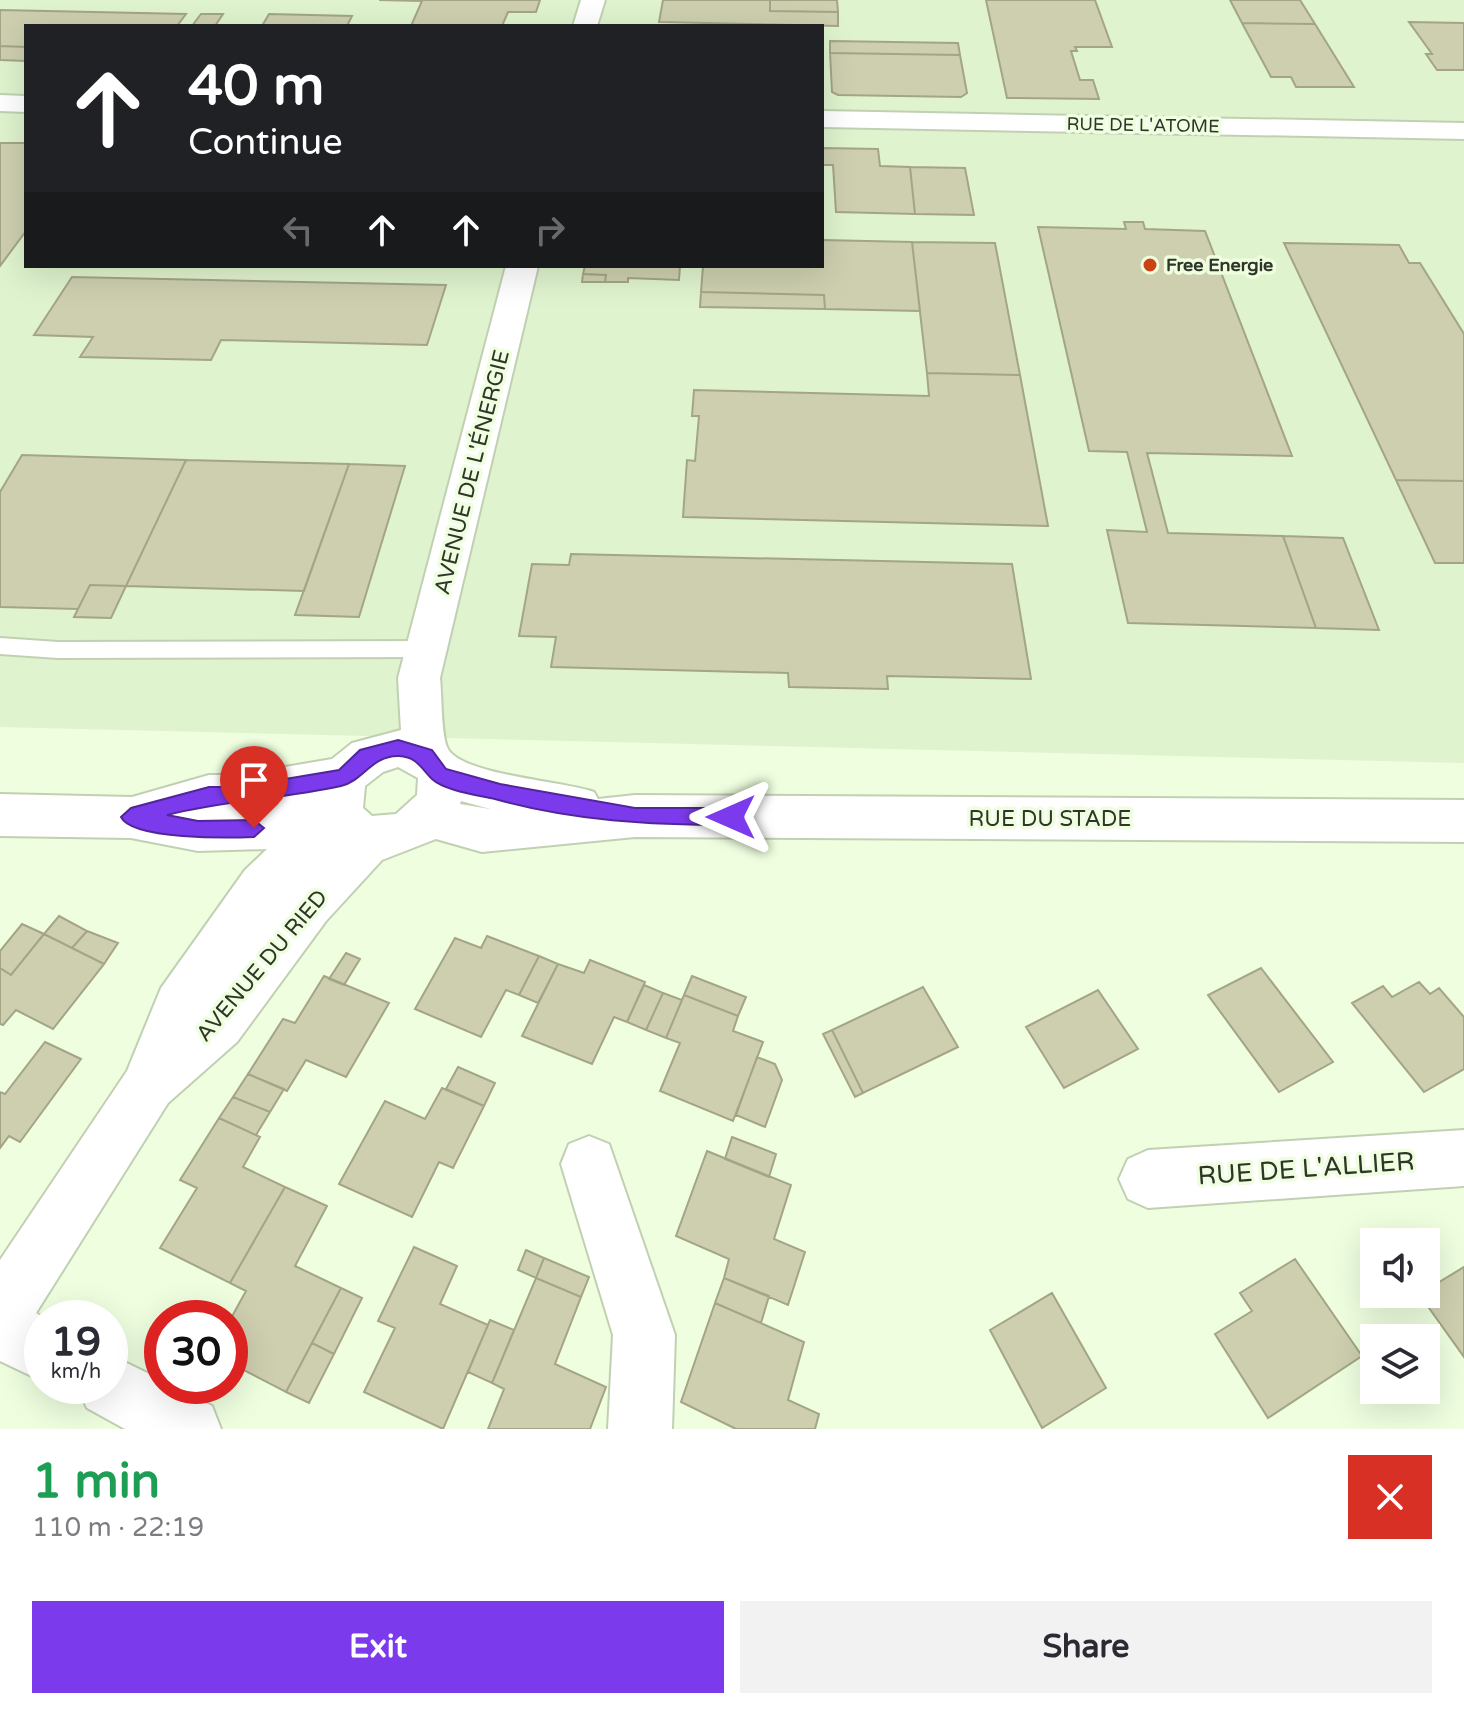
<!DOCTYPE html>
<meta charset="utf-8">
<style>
:root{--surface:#fff;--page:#f2f2f3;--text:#2b2b33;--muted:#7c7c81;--accent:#7c3aed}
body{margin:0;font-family:"Varela Round",sans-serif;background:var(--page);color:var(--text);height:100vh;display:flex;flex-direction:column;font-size:30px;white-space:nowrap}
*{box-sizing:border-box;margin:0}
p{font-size:26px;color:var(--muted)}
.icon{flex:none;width:44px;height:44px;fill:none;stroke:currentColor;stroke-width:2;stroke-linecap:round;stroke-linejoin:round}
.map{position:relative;height:1429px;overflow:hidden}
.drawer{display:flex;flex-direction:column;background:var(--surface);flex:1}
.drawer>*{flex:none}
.top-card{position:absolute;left:24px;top:24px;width:800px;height:244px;border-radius:0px;box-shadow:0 8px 32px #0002;background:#202124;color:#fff;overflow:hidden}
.controls{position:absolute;left:1360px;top:1228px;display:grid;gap:16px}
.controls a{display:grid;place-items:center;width:80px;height:80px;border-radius:0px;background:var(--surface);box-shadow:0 8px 32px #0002;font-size:40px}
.speed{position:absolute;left:24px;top:1300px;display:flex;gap:16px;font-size:40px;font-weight:700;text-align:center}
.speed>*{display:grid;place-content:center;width:104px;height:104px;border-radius:50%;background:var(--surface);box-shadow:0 8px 32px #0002;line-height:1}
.speed small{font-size:20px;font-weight:400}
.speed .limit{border:12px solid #d22;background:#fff;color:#111}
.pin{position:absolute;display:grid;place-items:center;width:68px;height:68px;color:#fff;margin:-82px -34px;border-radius:50% 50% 50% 0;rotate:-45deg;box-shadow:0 0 8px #0007}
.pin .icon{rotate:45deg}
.me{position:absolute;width:88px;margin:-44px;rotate:270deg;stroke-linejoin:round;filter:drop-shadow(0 0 6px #0008)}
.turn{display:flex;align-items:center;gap:28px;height:168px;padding:0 32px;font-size:36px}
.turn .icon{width:104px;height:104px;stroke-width:2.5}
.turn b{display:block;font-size:56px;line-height:68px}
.lanes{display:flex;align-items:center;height:76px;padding:0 32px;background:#0003;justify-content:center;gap:40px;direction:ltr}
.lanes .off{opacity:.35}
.round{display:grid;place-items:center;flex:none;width:84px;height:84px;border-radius:0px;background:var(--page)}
.overview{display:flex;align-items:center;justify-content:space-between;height:136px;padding:0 32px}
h1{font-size:48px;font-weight:700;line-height:60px;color:#1e9e55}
.cta{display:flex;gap:16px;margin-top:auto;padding:16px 32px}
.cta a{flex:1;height:92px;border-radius:0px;background:var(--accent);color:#fff;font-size:32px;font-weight:700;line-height:92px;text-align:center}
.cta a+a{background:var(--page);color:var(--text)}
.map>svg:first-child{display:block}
.built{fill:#dff3ce;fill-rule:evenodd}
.building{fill:#cdcfaf;stroke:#a3a586;stroke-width:2}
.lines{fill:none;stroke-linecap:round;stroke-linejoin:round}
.service-casing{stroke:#c1d0b2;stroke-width:4}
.minor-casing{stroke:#c1d0b2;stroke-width:4}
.service{fill:#fff;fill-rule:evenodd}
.minor{fill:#fff;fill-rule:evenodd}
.route{fill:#7c3aed;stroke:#51269a;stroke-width:2}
.poi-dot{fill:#cb4313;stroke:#eefedf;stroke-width:3}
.labels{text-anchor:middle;stroke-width:7;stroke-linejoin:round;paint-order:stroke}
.far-street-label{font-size:18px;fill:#2f3529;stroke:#eefedf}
.far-poi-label{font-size:18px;font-weight:bold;fill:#2f3529;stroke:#eefedf;text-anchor:start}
.street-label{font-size:22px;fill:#2f3529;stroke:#eefedf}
.near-street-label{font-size:26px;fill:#2f3529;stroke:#eefedf}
</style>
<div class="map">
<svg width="1464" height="1429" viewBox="0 0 1464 1429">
<rect width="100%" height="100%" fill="#eefedf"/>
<path class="built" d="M0 0H1464V763L0 727ZM26 26H822V266H26Z"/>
<path class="building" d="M379 0H540L536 12H508L502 26H411L422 1Z
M663 0H770V11L838 12V26L659 22Z
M770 0H837L838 12 770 11Z
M986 0H1095L1112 47H1075L1077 51H1071L1080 80H1093L1099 99 1007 98Z
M1230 0H1300L1315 24 1242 23Z
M0 10 186 14 177 26H26V47L0 46Z
M201 14H223L215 26H192Z
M269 14 352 16 347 26H262Z
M1409 22 1464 23V70H1437L1426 54H1432Z
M1242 23 1315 24 1354 87H1296L1291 77H1271Z
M830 41 958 43 960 55 830 53Z
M0 46 26 47V61L0 60Z
M830 53 960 55 967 93 961 97 838 95 832 92Z
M0 143H26V231L0 266Z
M822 148 878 149 880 166 910 167 915 214 836 212 833 165H822Z
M910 167 965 168 974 215 915 214Z
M1124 222H1143L1145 229 1205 231 1292 456 1147 453 1168 533 1283 536 1316 628 1128 623 1107 530 1147 532 1127 452 1089 451 1038 227 1126 229Z
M822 240 912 242 920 311 825 309 824 295 701 292 703 266H822Z
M912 242 995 243 1020 375 927 373Z
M1284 243 1399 245 1409 263H1420L1464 334V481L1396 480Z
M585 266H680L679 280 628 278V282H605L606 275 583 274Z
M583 274 606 275 605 282H582Z
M72 277 446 285 427 345 221 340 211 360 80 357 93 337 34 335Z
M701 292 824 295 825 309 700 307Z
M927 373 1020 375 1048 526 683 517 687 460 695 461 699 416H692L694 390 929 396Z
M22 455 186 460 126 586 90 585 78 609 0 607V492Z
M186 460 349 464 304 591 126 586Z
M349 464 405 466 359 617 295 615Z
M1396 480 1464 481V563H1435Z
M1283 536 1343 538 1379 630 1316 628Z
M571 554 1012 564 1031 679 887 676 888 689 789 687 788 673 551 667 556 637 519 636 532 564 569 565Z
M90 585 126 586 111 618 74 617Z
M59 916 87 931 72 948 44 934Z
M22 924 44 934 11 975 0 968V951Z
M87 931 118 943 104 964 72 948Z
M44 934 104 964 53 1029 16 1010 3 1025 0 1024V968L11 975Z
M487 936 539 956 519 995 506 990 481 1037 415 1009 455 938 481 948Z
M346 953 360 959 344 985 329 979Z
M539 956 558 964 538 1003 519 995Z
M590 960 645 982 627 1022 614 1017 592 1064 522 1036 558 964 584 973Z
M1261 968 1333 1062 1279 1092 1208 995Z
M324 976 389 1003 346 1077 306 1060 287 1091 248 1074 283 1019 295 1023Z
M692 976 746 997 738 1016 684 995Z
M1419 982 1430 994 1439 988 1464 1017V1069L1424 1092 1352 1003 1383 986 1392 997Z
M644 985 663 993 646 1030 627 1022Z
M923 987 958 1047 863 1093 832 1030Z
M1098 990 1138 1049 1064 1088 1026 1027Z
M663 993 682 1000 666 1038 646 1030Z
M684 995 738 1016 733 1031 763 1042 733 1121 660 1091 680 1043 666 1038Z
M832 1030 863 1093 855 1097 823 1034Z
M45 1042 81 1059 20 1142 9 1136 0 1148V1092L5 1094Z
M757 1057 775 1064 782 1080 765 1127 736 1115Z
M458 1067 495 1083 484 1106 446 1089Z
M248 1074 284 1089 270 1112 233 1097Z
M442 1088 484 1106 453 1168 439 1162 412 1217 339 1184 385 1101 425 1119Z
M233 1097 270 1112 256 1135 219 1118Z
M219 1118 260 1137 243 1167 285 1187 230 1283 160 1248 197 1188 180 1180Z
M732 1137 776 1154 769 1177 725 1159Z
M707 1151 791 1185 774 1239 805 1252 788 1305 724 1278 729 1259 676 1236Z
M285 1187 327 1206 295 1266 341 1288 286 1392 230 1363V1320L246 1291 230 1283Z
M414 1247 457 1266 440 1304 488 1325 443 1429 364 1392 395 1328 378 1321Z
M526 1250 544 1258 536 1278 518 1270Z
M544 1258 589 1277 581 1297 536 1278Z
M1295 1259 1362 1356 1268 1418 1215 1334 1252 1311 1240 1293Z
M1464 1267V1357L1419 1294H1426V1290Z
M536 1278 581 1297 555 1364 606 1387 590 1429H488L504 1389 492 1383Z
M724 1278 769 1296 761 1323 715 1303Z
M341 1288 362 1298 334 1354 312 1343Z
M1052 1293 1106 1388 1042 1428 990 1330Z
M715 1303 804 1342 788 1400 819 1414 815 1429H736L681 1402Z
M490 1320 514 1330 492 1383 468 1372Z
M312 1343 334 1354 309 1403 286 1392Z"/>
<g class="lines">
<defs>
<path id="service" d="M0 638 58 642 427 641 438 649 427 657 58 658 0 654Z"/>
<path id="minor" d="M581 0H605L597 26H573Z
M0 95 26 96V112L0 111Z
M822 111 1464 123V139L822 127Z
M506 266H538L440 678C442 696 441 732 447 747 458 775 564 781 594 792L598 799 635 795 1464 800V842L635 837 482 852 436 839 382 860 326 921 237 1042 168 1103 36 1313 44 1318 42 1381 0 1361V1260L127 1071 161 988 245 870 267 849 198 851 131 838 0 836V794L132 797 209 775H238L332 759 352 743 401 730 398 678ZM398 767 418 778 417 795 396 814 372 816 363 808 365 786 383 772ZM461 801 490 809 460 804Z
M1464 1130V1186L1148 1208 1128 1199 1119 1179 1128 1159 1148 1150Z
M589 1136 609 1144 675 1335 672 1429H608L613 1335 561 1164 569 1144Z
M110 1355 162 1380V1386H173L212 1406 221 1429H125L87 1408 77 1386H110Z"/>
</defs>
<use href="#service" class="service-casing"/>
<use href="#minor" class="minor-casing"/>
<use href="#service" class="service"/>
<use href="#minor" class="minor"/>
</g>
<path class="route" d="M398 740 432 750 446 769 500 784 635 808H731L741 817 731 825C652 825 572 821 495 799 478 795 445 791 432 779 421 768 417 757 399 756 372 755 363 781 341 786 283 799 224 800 167 815L198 821 254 820 264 828 254 837C230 838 132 840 121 817L131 808 209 787H238L339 770 360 750Z"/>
<circle class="poi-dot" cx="1150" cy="265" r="8"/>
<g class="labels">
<g class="far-street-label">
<text transform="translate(1143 125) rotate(1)" y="6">RUE DE L'ATOME</text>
</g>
<g class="far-poi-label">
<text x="1166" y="271">Free Energie</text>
</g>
<g class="street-label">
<text transform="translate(471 472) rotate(-76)" y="8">AVENUE DE L'ÉNERGIE</text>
<text x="1050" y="826">RUE DU STADE</text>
<text transform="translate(261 965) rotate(-50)" y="8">AVENUE DU RIED</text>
</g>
<g class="near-street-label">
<text transform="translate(1306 1168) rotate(-4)" y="9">RUE DE L'ALLIER</text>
</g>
</g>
</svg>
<div class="controls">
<a><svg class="icon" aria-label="sound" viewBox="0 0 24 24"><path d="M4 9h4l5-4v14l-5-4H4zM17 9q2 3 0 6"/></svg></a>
<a><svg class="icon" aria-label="layers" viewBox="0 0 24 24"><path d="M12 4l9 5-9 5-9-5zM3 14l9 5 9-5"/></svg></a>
</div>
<div class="speed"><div>19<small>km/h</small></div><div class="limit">30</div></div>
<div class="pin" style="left:254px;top:828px;background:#d93025"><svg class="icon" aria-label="arrive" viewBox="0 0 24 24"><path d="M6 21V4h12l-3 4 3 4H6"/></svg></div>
<svg class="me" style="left:731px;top:817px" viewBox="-20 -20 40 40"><path d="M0-17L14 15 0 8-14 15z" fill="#7c3aed" stroke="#fff" stroke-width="4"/></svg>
<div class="top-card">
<div class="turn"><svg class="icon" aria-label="ahead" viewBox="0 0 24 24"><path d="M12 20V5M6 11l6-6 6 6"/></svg><div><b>40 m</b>Continue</div></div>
<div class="lanes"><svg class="icon off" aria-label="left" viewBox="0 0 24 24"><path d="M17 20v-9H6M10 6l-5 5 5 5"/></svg><svg class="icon" aria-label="ahead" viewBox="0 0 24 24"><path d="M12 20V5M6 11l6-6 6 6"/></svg><svg class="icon" aria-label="ahead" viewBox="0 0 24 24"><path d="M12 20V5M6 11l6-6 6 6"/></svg><svg class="icon off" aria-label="right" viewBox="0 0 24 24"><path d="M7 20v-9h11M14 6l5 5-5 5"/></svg></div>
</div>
</div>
<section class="drawer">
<div class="overview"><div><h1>1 min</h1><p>110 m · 22:19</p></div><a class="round" style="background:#d93025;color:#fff"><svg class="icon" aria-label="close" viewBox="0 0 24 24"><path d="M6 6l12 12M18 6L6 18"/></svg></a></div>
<div class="cta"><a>Exit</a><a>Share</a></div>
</section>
